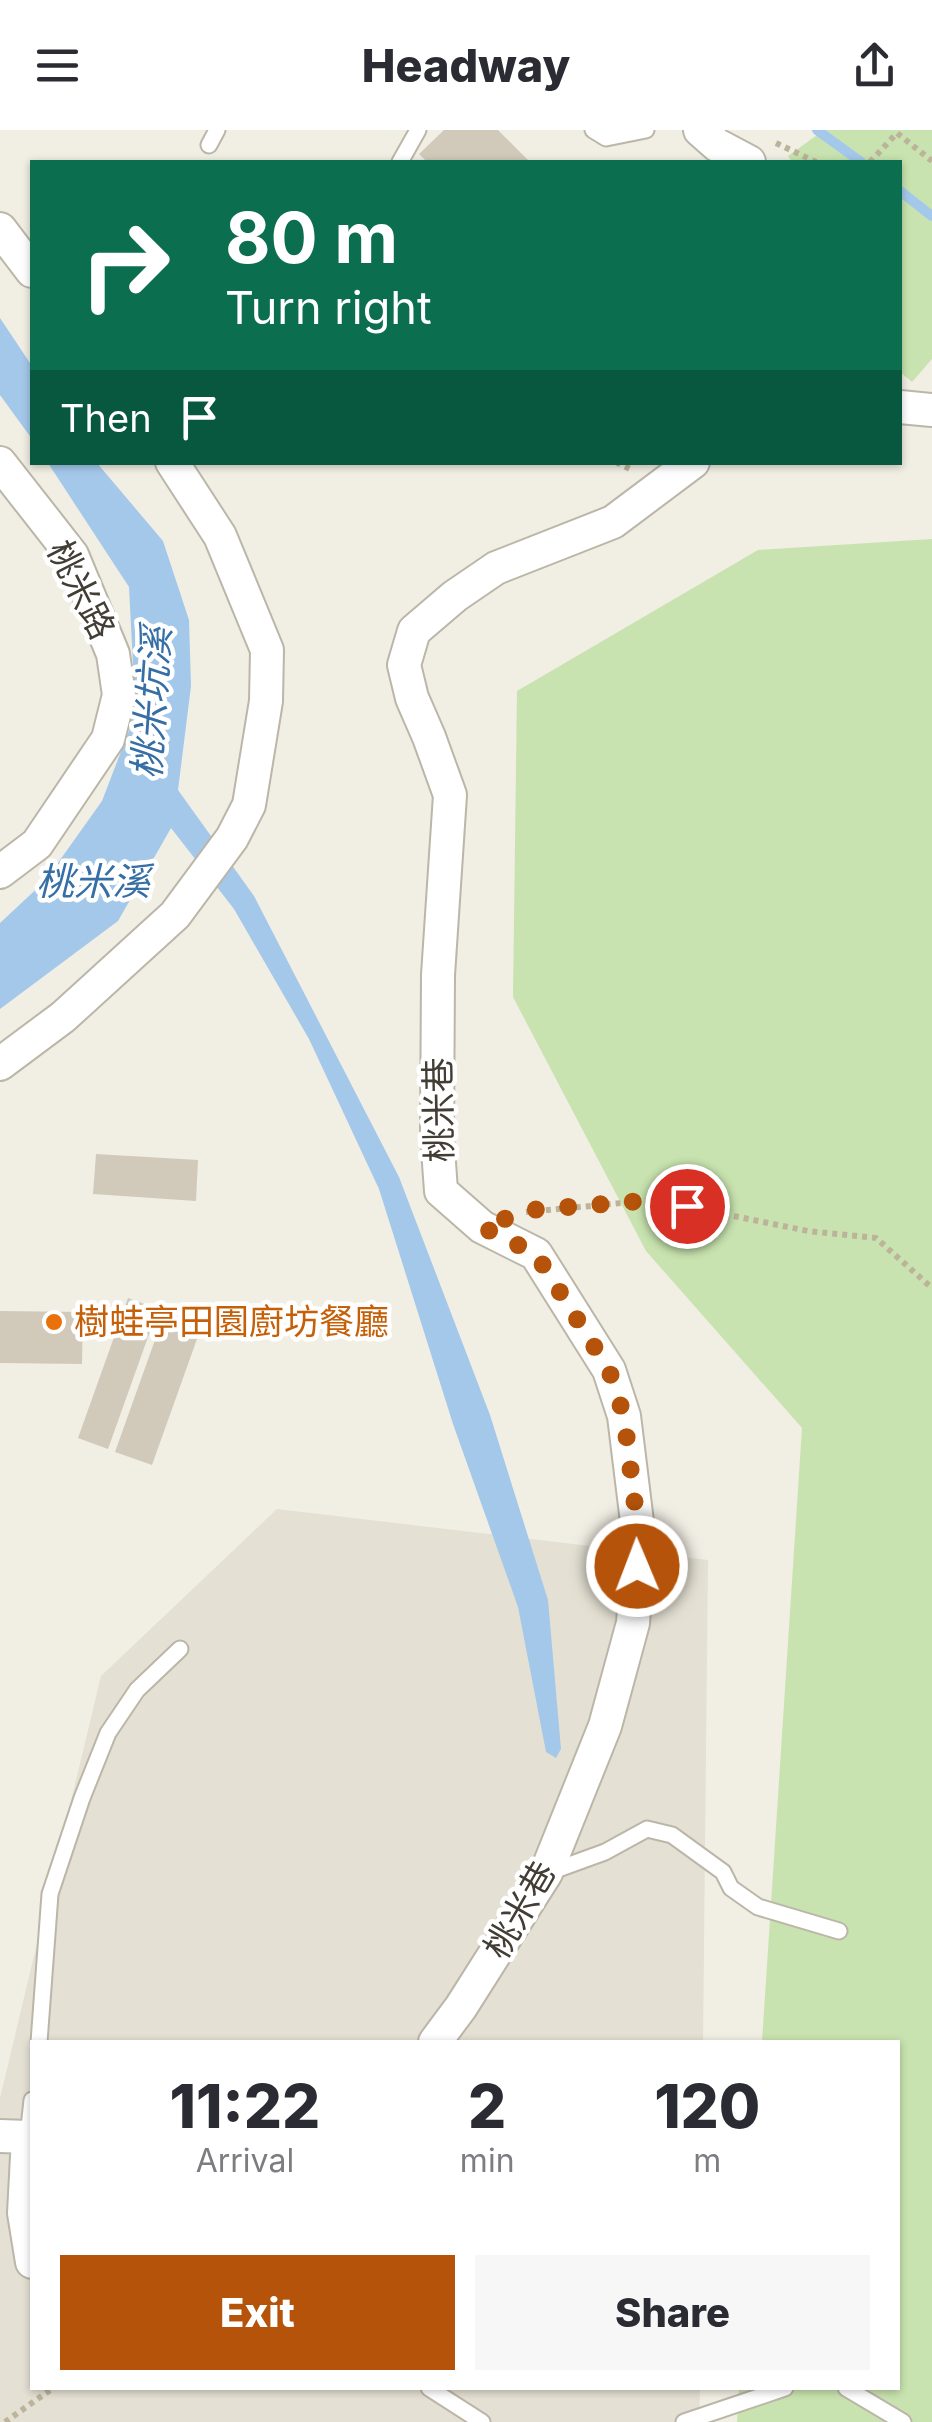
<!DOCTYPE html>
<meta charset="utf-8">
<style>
:root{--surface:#fff;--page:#f7f7f7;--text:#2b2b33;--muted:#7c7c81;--accent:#b45309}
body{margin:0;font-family:Inter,"Noto Sans TC",sans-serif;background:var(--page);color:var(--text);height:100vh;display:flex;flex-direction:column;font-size:38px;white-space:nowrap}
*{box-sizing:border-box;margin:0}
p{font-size:32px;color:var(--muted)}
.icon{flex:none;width:55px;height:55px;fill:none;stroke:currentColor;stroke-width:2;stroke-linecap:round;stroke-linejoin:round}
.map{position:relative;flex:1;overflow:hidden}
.panel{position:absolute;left:30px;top:1910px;width:870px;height:350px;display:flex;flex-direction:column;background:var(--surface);border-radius:0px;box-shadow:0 2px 8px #0004}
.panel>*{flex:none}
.hud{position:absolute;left:30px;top:30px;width:872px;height:305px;border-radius:0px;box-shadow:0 2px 8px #0004;background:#0b6e4f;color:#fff;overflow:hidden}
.pin{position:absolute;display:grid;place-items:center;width:85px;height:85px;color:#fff;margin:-42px;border:5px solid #fff;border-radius:50%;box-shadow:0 2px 10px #0007}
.me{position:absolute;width:110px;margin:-55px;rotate:359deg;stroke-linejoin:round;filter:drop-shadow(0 0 8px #0008)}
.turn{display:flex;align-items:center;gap:35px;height:210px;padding:0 30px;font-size:45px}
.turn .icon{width:130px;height:130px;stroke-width:2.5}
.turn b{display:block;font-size:70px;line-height:85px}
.then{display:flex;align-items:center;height:95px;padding:0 30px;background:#0003;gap:20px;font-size:38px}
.eta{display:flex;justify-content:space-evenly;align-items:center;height:170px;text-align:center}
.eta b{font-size:60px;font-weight:800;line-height:70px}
.action{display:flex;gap:20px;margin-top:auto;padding:20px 30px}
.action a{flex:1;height:115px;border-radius:0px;background:var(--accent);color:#fff;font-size:40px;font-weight:800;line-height:115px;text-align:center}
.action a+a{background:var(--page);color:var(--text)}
header{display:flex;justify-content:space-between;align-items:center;height:130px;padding:0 30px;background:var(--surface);font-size:45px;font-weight:800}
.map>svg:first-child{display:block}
.residential{fill:#e4e0d3}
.green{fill:#c8e3af}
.water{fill:#a4c8ea}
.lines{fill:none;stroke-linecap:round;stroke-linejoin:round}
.stream{stroke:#a4c8ea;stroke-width:10}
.building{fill:#d1cabb}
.service-casing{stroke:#bbb6a8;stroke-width:19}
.minor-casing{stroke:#bbb6a8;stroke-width:36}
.path{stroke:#bcb39a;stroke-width:6;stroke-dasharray:5 5;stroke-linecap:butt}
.service{stroke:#fff;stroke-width:15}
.minor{stroke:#fff;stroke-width:32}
.route{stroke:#b45309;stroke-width:18;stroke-dasharray:0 32.4}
.food-dot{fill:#e8710a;stroke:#fff;stroke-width:4}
.labels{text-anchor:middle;stroke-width:9;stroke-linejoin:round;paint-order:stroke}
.street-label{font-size:35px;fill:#423e35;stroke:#fff}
.food-label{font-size:35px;fill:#c56008;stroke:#fff;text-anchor:start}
.water-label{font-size:38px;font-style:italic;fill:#366ea6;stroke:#fff}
</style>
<header><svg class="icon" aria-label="menu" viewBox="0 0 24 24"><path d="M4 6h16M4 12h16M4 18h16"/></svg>Headway<svg class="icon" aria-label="share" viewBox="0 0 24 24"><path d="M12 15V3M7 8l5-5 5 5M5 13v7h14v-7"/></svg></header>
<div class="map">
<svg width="932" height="2292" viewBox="0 0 932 2292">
<rect width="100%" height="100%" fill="#f1eee4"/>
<path class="residential" d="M277 1379 708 1430 703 1912H32V2258H700L699 2292H0V1968L101 1546Z"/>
<path class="green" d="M824 0H932V229L912 252 900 242V32H792L788 26Z
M932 409V2292H737L739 2258H898V1912H762L802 1298 646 1121 513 867 517 561 758 420Z"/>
<path class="water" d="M0 188 32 236V309L0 265Z
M48 333H97L163 411 189 490 191 556 178 660 254 766 399 1047 490 1285 548 1470 561 1619 556 1628 546 1622 518 1477 453 1294 379 1059 309 909 234 779 171 698 118 791 0 879V793L45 751 102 671 130 598 133 535 129 457Z"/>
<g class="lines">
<path class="stream" d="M817 0 861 32
M900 61 932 86"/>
</g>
<path class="building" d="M444 0H498L530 32H427L419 24Z
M96 1024 198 1030 196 1071 93 1064Z
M128 1168 158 1179 108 1319 78 1308Z
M0 1181 83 1182 82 1234 0 1233Z
M165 1182 202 1195 152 1335 115 1322Z"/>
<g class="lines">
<defs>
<path id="service" d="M593 0 606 8 646 0
M209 15 217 0
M400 32 418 0
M550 1742 605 1722 647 1699 672 1705 723 1742 731 1758 758 1777 839 1801
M39 1912 50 1764 82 1668 108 1603 137 1560 180 1519
M32 1970 28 2007H32
M429 2258 482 2292
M846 2258 903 2292
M684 2292 785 2258"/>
<path id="minor" d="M700 0 717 15 749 32
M0 99 32 141
M900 277 932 280
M0 333 72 425 113 524 119 565 108 609 37 714 0 742
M0 934 63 887 175 785 232 708 249 675 266 571 267 520 220 406 172 332
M435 1912 461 1877 546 1743 605 1596 633 1493 639 1408 624 1286 609 1240 536 1124 482 1097 441 1061 437 1005 438 845 450 665 429 607 412 568 404 535 414 501 455 466 496 438 613 392 693 332
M0 2006 28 2007 24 2083 32 2132"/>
</defs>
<use href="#service" class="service-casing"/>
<use href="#minor" class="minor-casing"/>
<path class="path" d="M776 13 816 32
M870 32 897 3 932 31
M616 332 632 340
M526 1082 654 1070 808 1101 876 1108 932 1158
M5 2292 53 2258"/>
<use href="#service" class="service"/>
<use href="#minor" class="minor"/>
</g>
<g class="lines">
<path class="route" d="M637 1436 639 1408 624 1286 609 1240 536 1124 482 1097 530 1080 654 1070 687 1076"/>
</g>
<circle class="food-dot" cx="54" cy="1192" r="10"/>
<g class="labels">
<g class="street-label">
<text transform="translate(81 460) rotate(63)" y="12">桃米路</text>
<text transform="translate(439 980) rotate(-91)" y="12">桃米巷</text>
<text transform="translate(520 1780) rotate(-60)" y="12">桃米巷</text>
</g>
<g class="food-label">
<text x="74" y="1204">樹蛙亭田園廚坊餐廳</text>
</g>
<g class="water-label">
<text transform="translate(152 573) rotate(-86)" y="13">桃米坑溪</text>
<text x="93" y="765">桃米溪</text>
</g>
</g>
</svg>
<div class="pin" style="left:687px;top:1076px;background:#d93025"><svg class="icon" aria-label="arrive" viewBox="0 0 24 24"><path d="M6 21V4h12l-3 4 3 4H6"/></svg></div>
<svg class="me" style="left:637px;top:1436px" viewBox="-20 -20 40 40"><circle r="17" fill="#b45309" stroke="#fff" stroke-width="3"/><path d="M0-11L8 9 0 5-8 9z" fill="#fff"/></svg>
<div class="hud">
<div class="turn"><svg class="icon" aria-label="right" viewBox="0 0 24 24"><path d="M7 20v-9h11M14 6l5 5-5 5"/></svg><div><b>80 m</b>Turn right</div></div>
<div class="then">Then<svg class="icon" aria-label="arrive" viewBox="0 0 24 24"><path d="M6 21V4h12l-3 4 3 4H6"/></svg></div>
</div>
<section class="panel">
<div class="eta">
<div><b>11:22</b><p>Arrival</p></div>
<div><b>2</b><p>min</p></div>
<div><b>120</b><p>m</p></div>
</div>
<div class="action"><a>Exit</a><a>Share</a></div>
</section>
</div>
